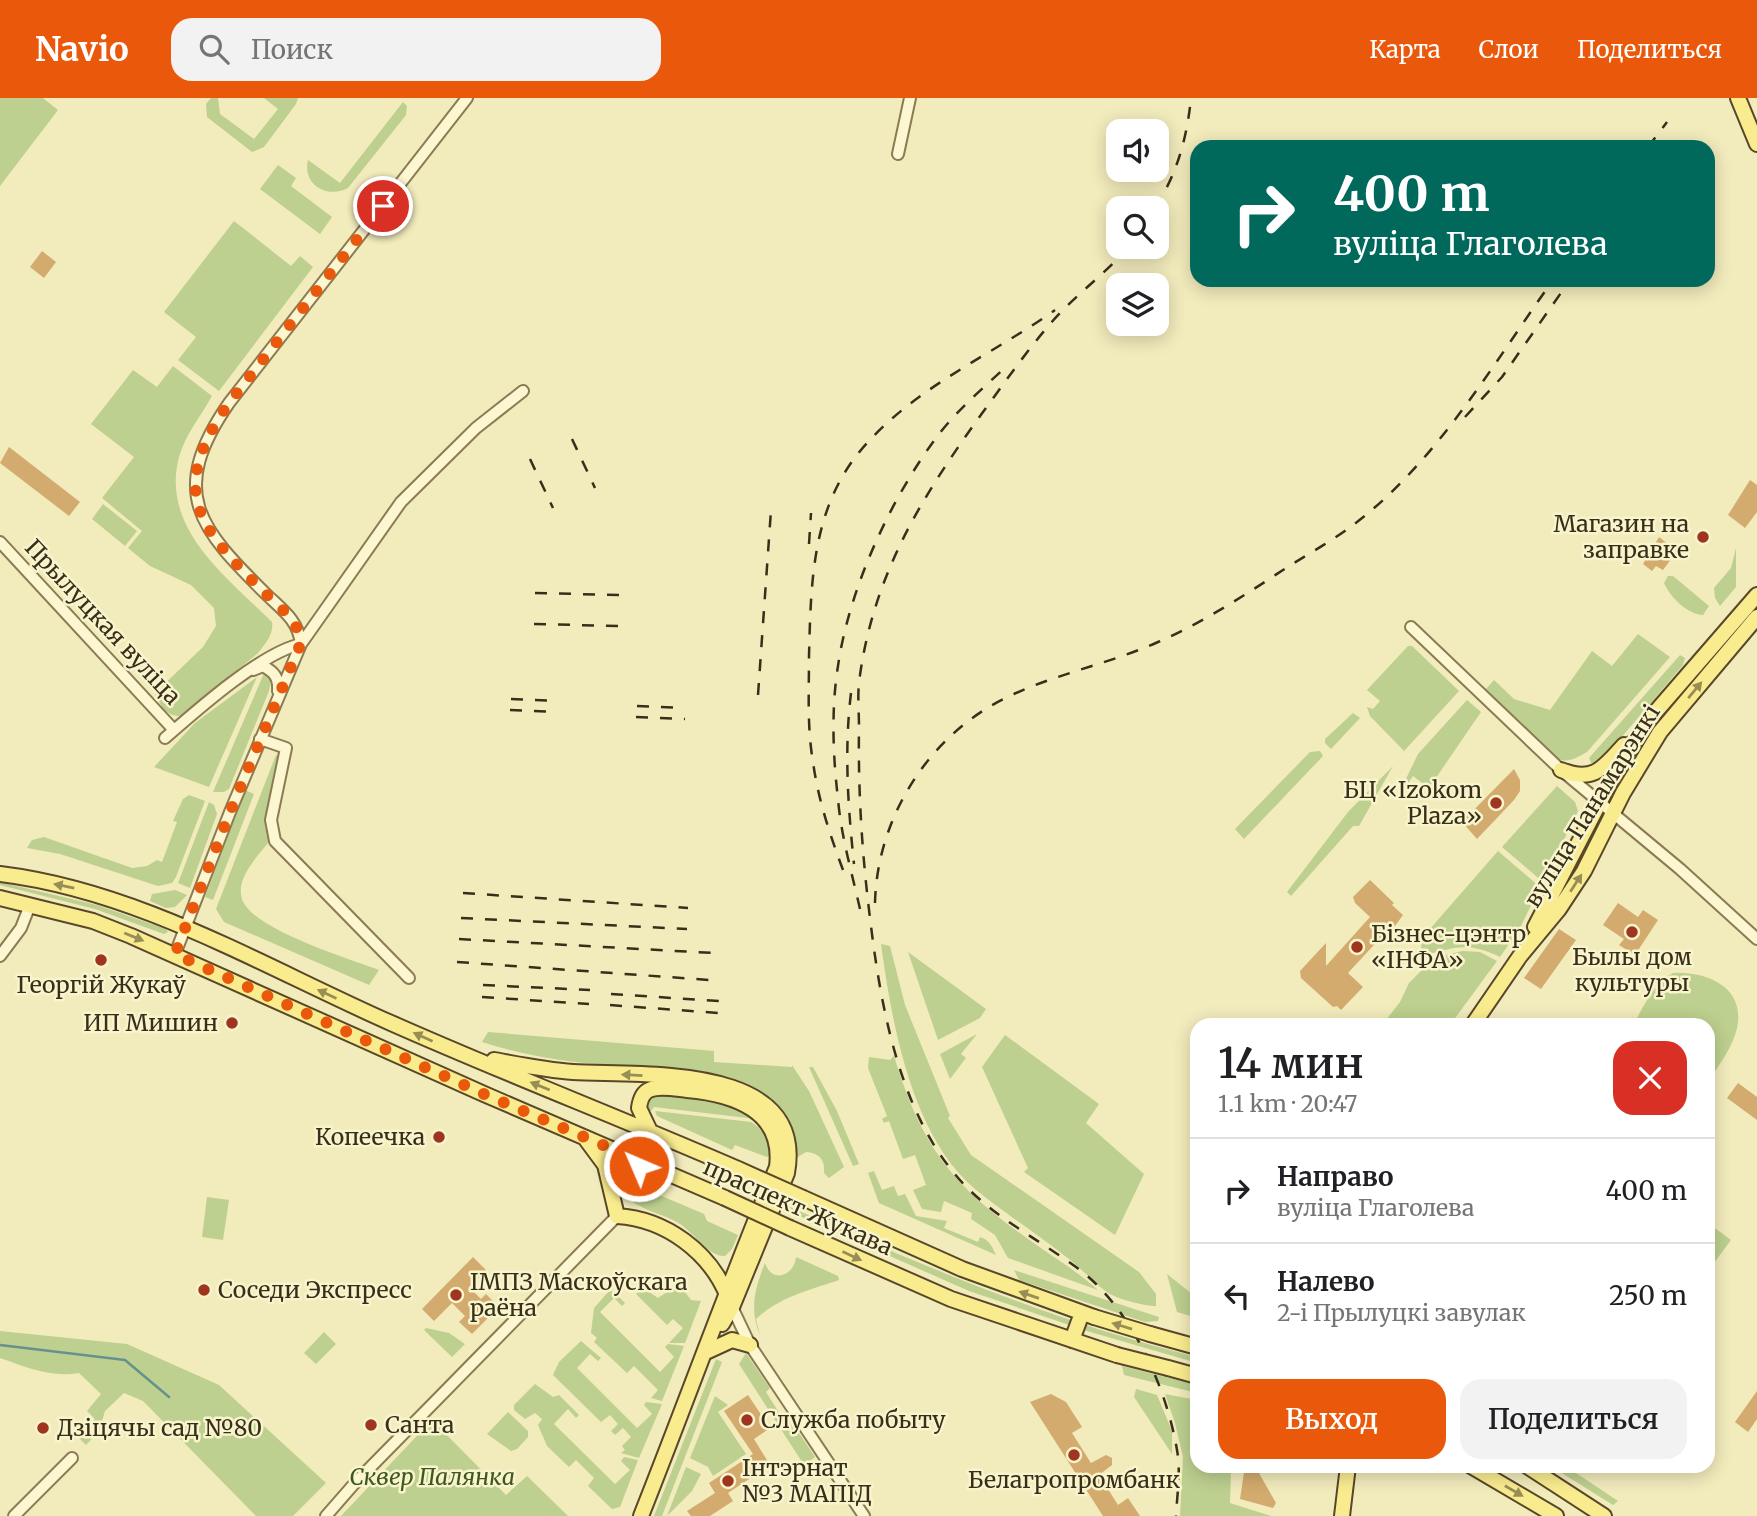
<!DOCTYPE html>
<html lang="ru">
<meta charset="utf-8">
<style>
:root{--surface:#fff;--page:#f2f2f2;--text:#202124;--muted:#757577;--line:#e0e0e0;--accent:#ea580c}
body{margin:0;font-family:Merriweather,serif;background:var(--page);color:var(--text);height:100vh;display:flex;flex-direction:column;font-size:26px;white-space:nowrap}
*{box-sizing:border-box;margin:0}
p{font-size:23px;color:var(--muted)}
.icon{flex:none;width:38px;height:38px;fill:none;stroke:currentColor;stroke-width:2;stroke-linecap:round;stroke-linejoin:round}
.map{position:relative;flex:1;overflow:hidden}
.sheet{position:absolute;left:1190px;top:920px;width:525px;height:455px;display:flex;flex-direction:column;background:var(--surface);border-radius:21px;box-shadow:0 4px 18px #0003}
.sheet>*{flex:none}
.banner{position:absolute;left:1190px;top:42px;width:525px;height:147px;border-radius:21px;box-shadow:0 4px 18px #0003;background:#00695c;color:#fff;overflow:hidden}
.controls{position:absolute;left:1106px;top:21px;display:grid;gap:14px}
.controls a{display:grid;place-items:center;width:63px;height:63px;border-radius:14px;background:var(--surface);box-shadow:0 4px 18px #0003;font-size:35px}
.pin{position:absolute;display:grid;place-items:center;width:60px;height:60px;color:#fff;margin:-30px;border:4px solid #fff;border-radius:50%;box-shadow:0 2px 7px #0007}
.me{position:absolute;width:77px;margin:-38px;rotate:315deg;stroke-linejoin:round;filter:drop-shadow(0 0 5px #0008)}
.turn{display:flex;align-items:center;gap:24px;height:147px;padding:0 28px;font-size:32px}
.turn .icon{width:91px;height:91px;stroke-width:2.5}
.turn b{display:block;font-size:49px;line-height:60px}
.round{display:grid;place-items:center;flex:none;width:74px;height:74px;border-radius:21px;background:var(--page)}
.summary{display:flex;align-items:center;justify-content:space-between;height:119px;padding:0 28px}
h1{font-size:42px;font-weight:600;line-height:52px}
.primary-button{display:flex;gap:14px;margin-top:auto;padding:14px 28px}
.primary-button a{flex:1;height:80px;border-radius:21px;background:var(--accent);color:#fff;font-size:28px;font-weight:600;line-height:80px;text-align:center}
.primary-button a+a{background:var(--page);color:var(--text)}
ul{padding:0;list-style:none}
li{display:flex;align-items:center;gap:21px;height:105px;padding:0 28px;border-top:2px solid var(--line)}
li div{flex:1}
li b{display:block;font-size:26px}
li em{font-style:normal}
header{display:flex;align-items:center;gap:42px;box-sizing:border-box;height:98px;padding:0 35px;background:var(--accent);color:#fff}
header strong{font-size:33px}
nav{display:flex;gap:38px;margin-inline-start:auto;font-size:24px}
.search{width:490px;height:63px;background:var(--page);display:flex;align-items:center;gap:18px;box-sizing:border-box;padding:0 24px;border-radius:21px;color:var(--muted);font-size:26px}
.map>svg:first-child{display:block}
.green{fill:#bdd08f}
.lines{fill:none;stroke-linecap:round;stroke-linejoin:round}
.stream{stroke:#67918e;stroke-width:2.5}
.building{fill:#d3ab6e}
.minor-casing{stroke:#8b7b54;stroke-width:14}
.major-casing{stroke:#584729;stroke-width:18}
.minor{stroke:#fcf7d0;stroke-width:10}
.major{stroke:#f9ec8f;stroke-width:14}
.rail{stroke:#382e1a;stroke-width:2.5;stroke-dasharray:12 12;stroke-linecap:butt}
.major-bridge-casing{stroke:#584729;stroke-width:18;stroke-linecap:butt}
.major-bridge{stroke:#f9ec8f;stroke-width:14}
.oneway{fill:#988d54}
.route{stroke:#ea580c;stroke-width:12;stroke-dasharray:0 21.6}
.poi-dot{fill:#9f351f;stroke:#f8f4cc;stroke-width:2.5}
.labels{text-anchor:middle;stroke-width:5;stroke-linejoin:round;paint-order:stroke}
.poi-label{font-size:23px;fill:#382e1a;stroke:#f8f4cc;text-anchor:start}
.street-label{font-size:23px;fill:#382e1a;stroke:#f8f4cc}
.park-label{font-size:23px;font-style:italic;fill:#3f571f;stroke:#f8f4cc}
</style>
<header>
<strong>Navio</strong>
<div class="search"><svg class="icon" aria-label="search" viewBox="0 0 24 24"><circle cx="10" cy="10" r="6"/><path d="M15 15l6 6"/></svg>Поиск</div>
<nav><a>Карта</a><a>Слои</a><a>Поделиться</a></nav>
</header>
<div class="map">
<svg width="1757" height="1418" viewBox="0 0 1757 1418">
<rect width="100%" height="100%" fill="#f2ebbc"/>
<path class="green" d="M0 0H43L58 12 0 88Z
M211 0H218L220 16 254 41 278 11 264 0H298L296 6 264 49 252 54 207 19 206 6Z
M403 4 407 8 406 17 348 90C328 101 302 87 308 62L340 85Z
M278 67 296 80 291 88 332 119 320 136 260 91Z
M234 123 291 168 300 158 313 169 219 293 178 262 196 239 164 214Z
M173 268 212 298C201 318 185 337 179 359 160 431 228 480 272 524 274 536 265 546 258 555L182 618C167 619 160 608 155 595L203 549 216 528 214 510 191 487 150 468 128 450 142 433 102 400 134 359 91 326 133 272 157 289Z
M103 406 137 433 125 448 92 421Z
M1736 450V489L1720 508 1715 500 1714 490 1731 470Z
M1668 478H1673L1709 508 1703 517C1687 516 1670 499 1664 485Z
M1638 536 1670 559 1587 654C1576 660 1569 665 1556 661L1486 591 1494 582 1514 601 1550 612 1592 553 1612 568Z
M1408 548H1412L1459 593 1404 653 1370 618 1367 609 1373 611 1380 603 1367 592Z
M1680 557 1685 560 1683 567 1597 668 1593 669 1589 660Z
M265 573 271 582 269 593 229 691 224 694H213Z
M257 579 209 689 154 669 195 625Z
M1467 602 1481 614 1429 690 1413 678 1406 688 1403 687 1418 656Z
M1353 615 1360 620 1331 651 1325 645V641Z
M1320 653 1323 658 1244 741 1235 731 1310 654Z
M276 657 282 660 265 730 272 740C260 756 235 779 242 801 251 831 350 861 379 872L369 887 224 824 216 811Z
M1393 668 1359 728H1353L1291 798 1287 794 1348 714Z
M1557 688 1575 704 1578 713 1543 784 1502 749Z
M245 692 254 696 213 802 205 799Z
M189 697 205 703 176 779 172 785 158 788 60 756 27 750 32 742 44 739 132 770 147 768 157 762 162 764 177 724 173 723 183 701Z
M209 704 214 707 217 716 190 790 178 785Z
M1498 753 1540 789 1520 830 1500 859C1469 844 1456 849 1426 857L1421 853 1422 840Z
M0 784 97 807 166 831 168 834 164 836 95 811 0 787Z
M175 792 187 797 175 809 166 810 150 803 152 796Z
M881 846 890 848 905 907 950 1018 948 1020 971 1057 1139 1174 1156 1196V1208C1145 1208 1121 1202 1110 1196 1099 1190 1078 1167 1065 1158 1036 1135 1004 1115 975 1091 911 1037 892 925 881 846Z
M1462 853 1480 854 1497 863 1450 927H1382L1400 904 1409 885 1429 865 1427 862Z
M908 854 986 911 980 920 938 942Z
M1673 875C1706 873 1746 889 1737 930 1733 949 1718 968 1708 984V928L1633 927C1644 909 1653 885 1673 875Z
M488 934 714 953V964L792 969V967L809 993 844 1069 829 1080 824 1075C825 1062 820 1055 806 1054L796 1060C789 961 679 972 607 967 565 964 522 957 482 944Z
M977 936 961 956 966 960 950 981 940 956Z
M1005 937 1099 1006 1086 1025 1144 1076 1115 1137 1024 1074 1028 1070 982 969Z
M894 958C922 1049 951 1086 1028 1141 1051 1158 1076 1172 1098 1192L1008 1160 995 1137 971 1121 972 1115 944 1103 941 1114 922 1111 913 1092 926 1087 915 1057 903 1061 889 1023 884 1025 882 1021 887 1018 868 970 869 959 890 962Z
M809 969H813L837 1013 859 1066 853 1068Z
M700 995 745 1012 756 1021 654 1009 651 1013 647 1012 650 1003 657 996Z
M655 1013 751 1024C765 1033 769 1041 772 1057L767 1059 735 1047 732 1052 657 1018Z
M874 1073 882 1092 894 1088 898 1098 905 1096 916 1118 947 1123 944 1130 978 1144 980 1139C990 1142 992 1149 996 1157L879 1105 868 1075Z
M629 1084 704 1116 707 1123 738 1137 732 1151 725 1158C709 1159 694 1135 680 1126 663 1115 639 1113 626 1097Z
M207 1099 229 1102 223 1142 202 1139Z
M781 1105C919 1166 1050 1223 1197 1259V1265L1087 1233 969 1193 779 1109Z
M1708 1125 1731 1142 1708 1173Z
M796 1159 838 1178 839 1182C810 1192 779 1199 756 1221L760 1237C749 1211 755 1190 765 1165 772 1186 794 1178 796 1159Z
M1014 1172 1159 1219 1158 1223 1145 1224 1019 1182Z
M1167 1176 1197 1200V1220L1177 1214Z
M679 1186 691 1202 701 1203 685 1245H669L683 1230 673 1221 667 1227 636 1196 643 1190 658 1200Z
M609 1193 614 1194 625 1205 622 1208 614 1200 600 1214 660 1274 674 1259 665 1249 668 1246 684 1248 662 1303 651 1300 658 1292 634 1268 627 1275 594 1244 597 1240 591 1235 594 1210Z
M426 1230 449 1235 465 1246 452 1259 424 1232Z
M0 1233 127 1246 219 1287 326 1385 293 1418H256L143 1303 124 1295 105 1313 99 1333 86 1347 78 1339 95 1321 87 1313 101 1296 79 1275C51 1280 26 1269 0 1260Z
M324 1234 336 1246 316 1266 304 1255Z
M581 1243 601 1260 598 1263 590 1256 577 1270 637 1330 652 1316 644 1307 646 1304 662 1306 639 1360 621 1355 625 1352 622 1348 631 1339 623 1330 615 1337 611 1333 618 1326 610 1317 601 1324 553 1277 559 1264Z
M746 1255 770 1290 766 1294 788 1329 793 1326 815 1359 804 1367 739 1266Z
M716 1261 722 1264 662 1418H654Z
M1122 1268 1197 1287V1295L1124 1277Z
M535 1286 553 1299 559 1297 579 1317 576 1320 568 1311 554 1326 615 1386 630 1372 621 1363 624 1359 638 1362 620 1409 612 1411 588 1388 594 1380 576 1362 569 1369 547 1348 538 1327 542 1321 535 1315 525 1321 514 1312V1307Z
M1136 1291 1157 1297 1172 1333V1356L1134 1299Z
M1165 1296 1197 1302V1368L1226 1369V1372L1231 1373 1230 1405 1271 1418H1180L1183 1359 1175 1325Z
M715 1298 728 1307 718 1314 746 1356 713 1378 708 1369 690 1360Z
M508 1314 528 1333V1339L517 1351 511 1353 487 1336Z
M432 1322 506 1397 527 1378 568 1418H341Z
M686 1369 701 1376 692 1393 667 1418Z
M1552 1369H1567L1618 1403 1613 1407Z"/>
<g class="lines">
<path class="stream" d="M0 1247 125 1262 169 1299"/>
</g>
<path class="building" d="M42 153 56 164 44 180 30 169Z
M9 349 80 404 69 418 0 365Z
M1750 382 1757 387V414L1745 430 1728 417Z
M1659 439 1677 453 1663 472 1656 468 1652 473 1643 466Z
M1514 671 1520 682V693L1514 702 1477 741 1462 724Z
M1370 782 1394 805 1392 807 1403 817 1389 836 1386 834 1348 875 1363 889 1341 912 1337 908 1333 909 1301 880 1300 873 1326 845V868L1370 819 1355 805 1353 799Z
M1618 805 1638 819 1643 812 1658 822 1635 857 1619 847 1624 841 1603 827Z
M1559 831 1576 842 1541 891 1524 880Z
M1738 985 1757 999V1022L1727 1000Z
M473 1159 486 1172 469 1189 481 1201 486 1196 499 1209 472 1236 459 1224 465 1218 452 1205 434 1223 422 1211Z
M1757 1293V1321L1748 1334 1735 1324Z
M1051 1296 1066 1304 1082 1329 1072 1335 1091 1365 1106 1357 1112 1360V1367L1099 1377 1118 1407 1128 1400 1140 1418H1103L1030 1304Z
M748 1297 770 1330 754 1341 770 1367 728 1395 733 1403 710 1418H691L687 1413 715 1395 709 1385 753 1356 724 1313Z
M1245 1368H1255L1276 1405 1273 1410 1240 1401Z"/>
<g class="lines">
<defs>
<path id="minor" d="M898 56 910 0
M0 444 174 632
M1411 529 1561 672 1680 771 1757 841
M301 546C298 523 284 513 268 498 199 430 167 395 229 305L467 0
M253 572 263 568C274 574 279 579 278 593
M165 640C197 612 261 555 301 546
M260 641 286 650 271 722 275 743 409 880
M175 856 230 714 301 546 401 404 476 330 523 293
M0 858 21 830 30 807
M732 1209 750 1247 864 1418
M14 1418 72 1360
M326 1418 354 1386 617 1118"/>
<path id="major" d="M1738 0 1757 46
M1561 672C1594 685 1603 670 1624 647
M0 776C139 793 264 869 391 925 506 976 623 1021 738 1071
M0 800 93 823 131 838 484 996 725 1100
M1535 829 1622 661 1652 618 1757 497
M1472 928 1520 858 1559 811 1584 773 1623 695 1660 634 1757 519
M494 962C521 967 546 972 573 974 642 978 807 964 787 1075L732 1209 722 1226
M585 1040 605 1067 617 1118C666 1121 710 1154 728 1199
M613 1094C617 1075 631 1069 649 1067
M803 1100 962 1171 1094 1219
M790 1130 951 1201 1117 1257
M1150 1236 1197 1249
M1072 1242 1082 1215
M706 1254 732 1242 750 1247
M1168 1270 1197 1278
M1471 1368 1556 1418
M1527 1368 1604 1418
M641 1418C687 1302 729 1185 777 1069 784 1013 734 996 687 992 677 991 659 987 649 992 642 995 640 1003 639 1010L649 1031
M1342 1418 1348 1368"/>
</defs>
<use href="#minor" class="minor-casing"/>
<use href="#major" class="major-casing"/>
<use href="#minor" class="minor"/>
<use href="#major" class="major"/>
<path class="rail" d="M1648 49 1667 24
M1155 110C1177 76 1187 40 1191 0
M1129 149C1105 176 1074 198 1050 226 1026 254 1005 284 983 314 923 397 875 473 860 577 857 594 859 612 859 629 858 693 862 756 870 820 880 904 898 1008 954 1075 986 1115 1035 1139 1076 1169 1130 1208 1166 1287 1177 1352 1181 1373 1177 1397 1176 1418
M1465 319 1502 279 1570 182
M572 341 595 390
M530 361 553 410
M809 446 811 415
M535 495 619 497
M534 526 618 528
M851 595C844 653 848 709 854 766
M758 597 771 412
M511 601 559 603
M637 608 685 610
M510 612 558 614
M636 619 685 621
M843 772C830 737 818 701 813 664 807 629 809 594 809 558 811 480 812 404 868 344 920 287 993 256 1055 212
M463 795 688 810
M875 805C877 717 932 632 1014 596 1060 575 1111 565 1158 544 1204 524 1245 497 1286 470 1308 456 1332 443 1353 427 1436 365 1493 266 1553 182
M860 811C852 775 841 738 838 701 833 659 831 611 838 568 849 491 890 402 936 340 956 313 983 290 1007 268
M461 820 687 831
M459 841 713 855
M457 864 710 882
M483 887 590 892
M611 896 719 903
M482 899 589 906
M610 907 718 915"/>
<defs>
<path id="major-bridge" d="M738 1071 803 1100
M725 1100 790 1130
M1094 1219 1150 1236
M1117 1257 1168 1270"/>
</defs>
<use href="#major-bridge" class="major-bridge-casing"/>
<use href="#major-bridge" class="major-bridge"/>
</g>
<defs><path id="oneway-solid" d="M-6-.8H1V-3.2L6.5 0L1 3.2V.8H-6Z" transform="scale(1.75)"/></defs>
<g class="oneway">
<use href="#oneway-solid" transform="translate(1695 592) rotate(-50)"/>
<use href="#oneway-solid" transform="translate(1576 785) rotate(-57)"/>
<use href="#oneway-solid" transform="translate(64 788) rotate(-168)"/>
<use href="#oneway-solid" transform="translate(134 839) rotate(22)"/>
<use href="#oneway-solid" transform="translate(327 896) rotate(-155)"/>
<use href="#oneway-solid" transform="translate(423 939) rotate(-156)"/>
<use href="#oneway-solid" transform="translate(632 977) rotate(-177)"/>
<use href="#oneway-solid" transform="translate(540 988) rotate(-158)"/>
<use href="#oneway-solid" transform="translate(852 1158) rotate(25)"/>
<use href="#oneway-solid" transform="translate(1029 1197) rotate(-161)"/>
<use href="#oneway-solid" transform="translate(1122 1228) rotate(-163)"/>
<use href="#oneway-solid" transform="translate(1514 1393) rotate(30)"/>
</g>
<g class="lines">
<path class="route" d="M383 108 229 305C166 395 199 430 268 498 284 513 298 523 301 545L230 714 175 856 484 996 650 1067 639 1068"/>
</g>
<g class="poi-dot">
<circle cx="1703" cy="439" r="7"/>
<circle cx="1496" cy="705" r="7"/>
<circle cx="1632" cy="834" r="7"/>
<circle cx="1357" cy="849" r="7"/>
<circle cx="101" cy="862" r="7"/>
<circle cx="232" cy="925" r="7"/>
<circle cx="439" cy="1039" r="7"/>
<circle cx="204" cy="1192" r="7"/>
<circle cx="456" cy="1197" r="7"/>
<circle cx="747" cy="1322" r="7"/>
<circle cx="371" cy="1327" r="7"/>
<circle cx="43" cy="1330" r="7"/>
<circle cx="1074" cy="1357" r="7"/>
<circle cx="728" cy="1383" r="7"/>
</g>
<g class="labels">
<g class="poi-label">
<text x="1689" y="434" text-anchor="end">Магазин на<tspan x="1689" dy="26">заправке</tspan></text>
<text x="1482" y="700" text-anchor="end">БЦ «Izokom<tspan x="1482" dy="26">Plaza»</tspan></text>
<text x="1371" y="844">Бізнес-цэнтр<tspan x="1371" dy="26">«ІНФА»</tspan></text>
<text x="1632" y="867" text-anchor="middle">Былы дом<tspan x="1632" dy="26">культуры</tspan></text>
<text x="101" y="895" text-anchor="middle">Георгій Жукаў</text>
<text x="218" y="933" text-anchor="end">ИП Мишин</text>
<text x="425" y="1047" text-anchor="end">Копеечка</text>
<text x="470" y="1192">ІМПЗ Маскоўскага<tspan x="470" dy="26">раёна</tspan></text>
<text x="218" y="1200">Соседи Экспресс</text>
<text x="761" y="1330">Служба побыту</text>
<text x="385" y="1335">Санта</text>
<text x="57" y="1338">Дзіцячы сад №80</text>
<text x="742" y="1378">Інтэрнат<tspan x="742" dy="26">№3 МАПІД</tspan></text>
<text x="1074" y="1390" text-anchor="middle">Белагропромбанк</text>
</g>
<g class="street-label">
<text transform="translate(103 524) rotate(47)" y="8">Прылуцкая вуліца</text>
<text transform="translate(1592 708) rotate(-58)" y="8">вуліца Панамарэнкі</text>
<text transform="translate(798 1109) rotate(24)" y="8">праспект Жукава</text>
</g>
<g class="park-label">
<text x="432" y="1387">Сквер Палянка</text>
</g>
</g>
</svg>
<div class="controls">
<a><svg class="icon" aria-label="sound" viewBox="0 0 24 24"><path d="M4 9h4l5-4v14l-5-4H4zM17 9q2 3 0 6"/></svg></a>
<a><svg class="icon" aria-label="search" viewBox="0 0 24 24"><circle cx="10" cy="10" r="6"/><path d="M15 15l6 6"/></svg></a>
<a><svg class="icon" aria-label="layers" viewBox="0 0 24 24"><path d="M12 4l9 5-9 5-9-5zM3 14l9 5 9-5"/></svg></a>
</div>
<div class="pin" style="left:383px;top:108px;background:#d93025"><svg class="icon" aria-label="arrive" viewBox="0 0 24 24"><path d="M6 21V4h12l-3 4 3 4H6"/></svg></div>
<svg class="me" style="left:639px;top:1068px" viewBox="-20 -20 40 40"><circle r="17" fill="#ea580c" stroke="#fff" stroke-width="3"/><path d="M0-11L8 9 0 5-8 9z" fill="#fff"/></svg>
<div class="banner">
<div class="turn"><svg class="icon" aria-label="right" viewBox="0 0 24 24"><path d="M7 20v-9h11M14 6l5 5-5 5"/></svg><div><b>400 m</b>вуліца Глаголева</div></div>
</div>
<section class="sheet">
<div class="summary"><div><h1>14 мин</h1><p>1.1 km · 20:47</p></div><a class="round" style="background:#d93025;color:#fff"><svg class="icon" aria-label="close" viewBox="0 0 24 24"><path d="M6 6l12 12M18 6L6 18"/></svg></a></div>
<ul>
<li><svg class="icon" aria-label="right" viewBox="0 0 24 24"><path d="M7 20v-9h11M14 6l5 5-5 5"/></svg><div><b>Направо</b><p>вуліца Глаголева</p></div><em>400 m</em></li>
<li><svg class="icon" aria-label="left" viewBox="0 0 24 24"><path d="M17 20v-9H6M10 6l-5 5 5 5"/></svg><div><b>Налево</b><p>2-і Прылуцкі завулак</p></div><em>250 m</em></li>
</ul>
<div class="primary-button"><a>Выход</a><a>Поделиться</a></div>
</section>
</div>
